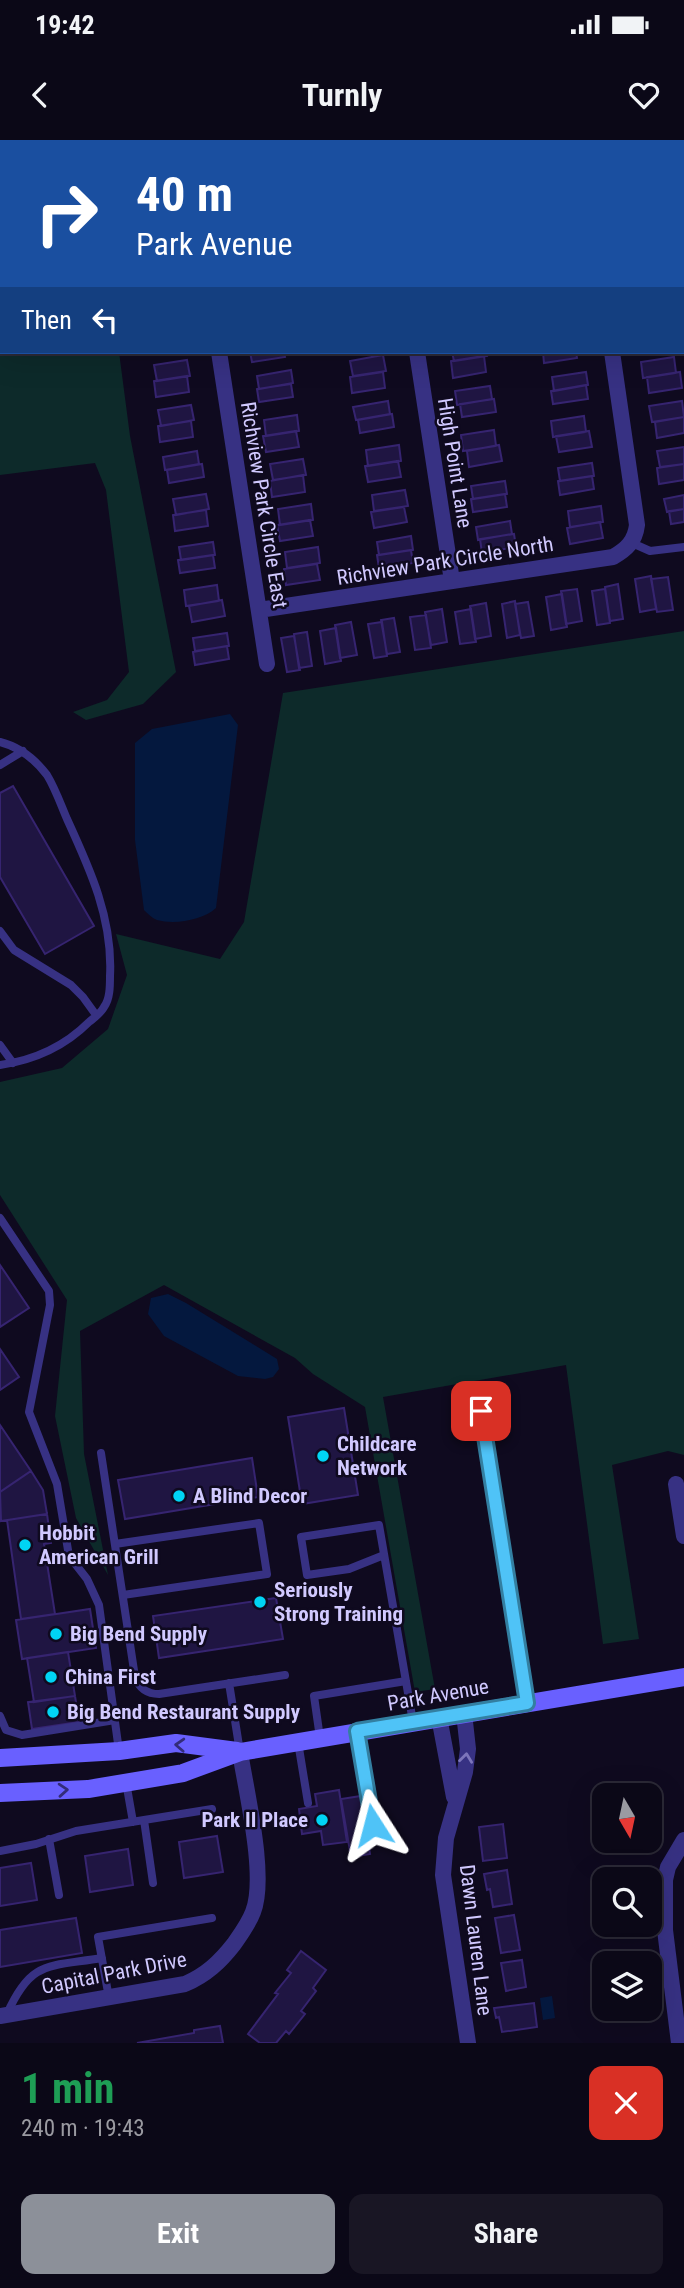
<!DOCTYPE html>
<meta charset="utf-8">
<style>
:root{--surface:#0b0817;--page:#191624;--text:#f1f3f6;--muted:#9a9aa1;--line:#2b2936;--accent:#8c9099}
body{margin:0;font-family:"Roboto Condensed",sans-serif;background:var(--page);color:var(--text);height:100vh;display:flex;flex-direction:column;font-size:26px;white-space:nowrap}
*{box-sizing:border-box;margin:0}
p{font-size:23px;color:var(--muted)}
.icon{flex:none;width:38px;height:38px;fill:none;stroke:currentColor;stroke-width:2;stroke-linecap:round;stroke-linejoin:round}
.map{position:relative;height:1903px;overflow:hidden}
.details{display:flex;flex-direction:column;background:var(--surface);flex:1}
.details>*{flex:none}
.guide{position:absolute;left:0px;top:0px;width:684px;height:214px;box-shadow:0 7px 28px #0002,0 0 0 2px var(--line);background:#1a4fa0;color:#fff;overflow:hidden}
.needle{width:46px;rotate:171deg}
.buttons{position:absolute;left:592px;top:1643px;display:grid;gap:14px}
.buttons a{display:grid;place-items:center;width:70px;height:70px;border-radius:14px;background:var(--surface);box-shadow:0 7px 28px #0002,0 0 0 2px var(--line);font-size:35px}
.pin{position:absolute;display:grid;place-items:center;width:60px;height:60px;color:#fff;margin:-30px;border-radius:14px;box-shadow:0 4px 10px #0006}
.me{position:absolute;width:77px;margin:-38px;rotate:351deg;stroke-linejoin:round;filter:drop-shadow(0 0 5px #0008)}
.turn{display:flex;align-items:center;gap:24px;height:147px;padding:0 21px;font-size:32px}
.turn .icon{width:91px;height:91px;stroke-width:2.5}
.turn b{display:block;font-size:49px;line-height:60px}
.then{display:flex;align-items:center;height:66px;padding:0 21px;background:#0003;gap:14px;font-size:26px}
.round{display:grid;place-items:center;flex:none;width:74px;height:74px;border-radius:14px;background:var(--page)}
.overview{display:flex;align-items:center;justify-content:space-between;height:119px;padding:0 21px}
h1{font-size:42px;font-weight:700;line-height:52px;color:#1e9e55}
.button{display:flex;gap:14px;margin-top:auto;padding:14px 21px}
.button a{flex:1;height:80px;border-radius:14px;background:var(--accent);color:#fff;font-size:28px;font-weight:700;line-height:80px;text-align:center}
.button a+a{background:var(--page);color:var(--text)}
.status{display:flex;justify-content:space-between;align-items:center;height:49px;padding:0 35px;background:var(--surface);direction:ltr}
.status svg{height:19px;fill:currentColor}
header{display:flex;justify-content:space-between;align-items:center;height:91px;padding:0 21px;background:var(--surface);font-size:32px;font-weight:700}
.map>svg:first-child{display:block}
.green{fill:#0d2a2a}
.water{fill:#04183e}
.building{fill:#1f1542;stroke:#362470;stroke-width:2}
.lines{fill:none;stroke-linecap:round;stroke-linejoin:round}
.service{stroke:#373183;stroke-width:8}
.minor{stroke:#373183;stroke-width:16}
.secondary{stroke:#6960ff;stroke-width:18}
.oneway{stroke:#332c79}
.oneway2{stroke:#7c75bb}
.route-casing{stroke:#337fa1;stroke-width:18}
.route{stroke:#4fc3f7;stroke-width:12}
.poi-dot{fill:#00d4f4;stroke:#0f0a1f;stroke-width:2.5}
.labels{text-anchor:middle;stroke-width:5;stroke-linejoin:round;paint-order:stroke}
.street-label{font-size:21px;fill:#d1c9ff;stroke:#0f0a1f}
.poi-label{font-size:21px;font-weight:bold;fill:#d1c9ff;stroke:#0f0a1f;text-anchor:start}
</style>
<div class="status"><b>19:42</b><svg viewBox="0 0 49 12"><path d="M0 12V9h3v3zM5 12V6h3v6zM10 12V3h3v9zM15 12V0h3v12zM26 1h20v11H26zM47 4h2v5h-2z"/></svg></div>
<header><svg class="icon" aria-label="back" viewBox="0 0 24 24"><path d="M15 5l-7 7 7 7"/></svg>Turnly<svg class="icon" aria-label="heart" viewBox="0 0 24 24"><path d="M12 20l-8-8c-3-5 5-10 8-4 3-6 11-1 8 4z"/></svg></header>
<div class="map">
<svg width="684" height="1903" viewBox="0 0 684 1903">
<rect width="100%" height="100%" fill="#0f0a1f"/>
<path class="green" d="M683 5H684V206L682 197Z
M2 180V212H119L130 296 176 532 143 564 86 580 73 572 107 560 129 532 106 350 95 323 0 335V187Z
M684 491V1315L668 1311 612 1325 639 1499 603 1504 566 1225 383 1257 435 1549 415 1552 365 1267 313 1234 295 1218 164 1145 80 1191 84 1314 108 1435 76 1378 55 1276 67 1160 0 1055V942L62 928 108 889 127 835 116 794 220 819 244 782 283 553Z"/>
<path class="water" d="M230 574 238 585 216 768C203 780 175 785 157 780 152 778 148 774 144 770L135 700V603L152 589Z
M168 1154 186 1163 277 1219 279 1229 273 1237 265 1239 238 1236 164 1196 148 1174 151 1158Z
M552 1856 555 1878 543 1880 540 1858Z"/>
<path class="building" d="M0 0H50V2H2V49Z
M611 0H645V2H611Z
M250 212H284L285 217 252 222Z
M452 212H486L487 216 454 221Z
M543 212H576L577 218 544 223Z
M383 215 386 231 353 236 350 221Z
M484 216 486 232 453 238 451 221Z
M674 217 676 233 643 238 641 222Z
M187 220 190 236 157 241 154 225Z
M291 230 293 243 259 249 257 236Z
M383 232 385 248 352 253 350 237Z
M586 232 588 245 554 251 552 237Z
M680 232 682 248 649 253 647 237Z
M187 236 189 252 156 257 154 241Z
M291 244 293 257 259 262 257 249Z
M586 245 588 259 553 264 551 251Z
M490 246 492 259 457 265 455 251Z
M494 259 496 272 462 277 460 264Z
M388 261 390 274 356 280 353 267Z
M682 261 684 277 652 282 649 266Z
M191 265 194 280 161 286 158 270Z
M392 274 394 287 360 293 358 280Z
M297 275 299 291 266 296 264 280Z
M584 276 586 292 553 297 551 281Z
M684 277V293L657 298 655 282Z
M191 281 193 297 160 302 158 286Z
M494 290 496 306 463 311 461 295Z
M296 291 299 307 266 312 263 296Z
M589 291 592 307 559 312 556 296Z
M399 305 401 321 368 326 366 310Z
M499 305 502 321 469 327 467 311Z
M684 307V324L660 327 657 311Z
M197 311 199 324 165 330 163 317Z
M303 319 306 335 273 340 270 324Z
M398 321 401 337 368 342 365 326Z
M592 323 594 336 560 341 558 328Z
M202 324 204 337 169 343 167 330Z
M684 324V340L659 344 657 328Z
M303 335 305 352 272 357 270 341Z
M592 336 594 349 560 355 558 341Z
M505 341 507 354 473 359 471 346Z
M405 350 408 366 374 371 372 355Z
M206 354 209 369 176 375 173 359Z
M505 354 507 367 473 372 471 359Z
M684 355V369L667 372 664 359Z
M311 364 313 380 280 385 278 369Z
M601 366 603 382 570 387 568 371Z
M404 367 407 382 374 388 371 372Z
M684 369V382L671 384 669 371Z
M206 370 208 386 175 391 173 375Z
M310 380 313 396 280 401 277 385Z
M510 381 512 394 478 400 476 387Z
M600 382 603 398 570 404 567 388Z
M514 394 516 407 482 413 480 399Z
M411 396 413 410 379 415 377 402Z
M213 402 215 415 181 420 179 407Z
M318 407 320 423 287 428 285 412Z
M411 410 413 423 379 428 377 415Z
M213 415 215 428 180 433 178 420Z
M317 424 320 440 286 445 284 429Z
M651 436 656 469 640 472 635 439Z
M668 437 673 470 657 472 651 439Z
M618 444 623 479 610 481 605 447Z
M217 445 219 461 186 466 184 450Z
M577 449 582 481 566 484 561 451Z
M605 449 610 483 597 485 592 451Z
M562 454 567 487 551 490 546 457Z
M222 460 225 476 192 482 189 466Z
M515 461 520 495 507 498 502 464Z
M528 462 534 496 521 498 515 464Z
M486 463 491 496 475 499 470 466Z
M442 469 447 502 431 505 425 472Z
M471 469 476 502 460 504 455 472Z
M426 475 431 508 415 510 410 477Z
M394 478 400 512 387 514 381 480Z
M351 482 357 515 340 518 335 485Z
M382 482 387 516 374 518 368 484Z
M336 488 341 521 325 524 320 491Z
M307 492 312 526 299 528 294 494Z
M227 493 229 506 195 511 193 498Z
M294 496 300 530 287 532 281 498Z
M227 506 229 519 195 525 193 512Z
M13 646 94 786 45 814 0 737V653Z
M0 1125 29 1168 0 1187Z
M0 1209 19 1237 0 1250Z
M344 1268 358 1355 302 1364 288 1277Z
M0 1285 31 1331 0 1352Z
M252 1318 258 1357 125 1379 118 1340Z
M31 1331 43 1350 47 1374 1 1381 0 1352Z
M47 1374 51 1403 44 1404 55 1474 21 1479 7 1380Z
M276 1458 283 1499 159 1518 153 1476Z
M90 1469 96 1508 22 1519 16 1480Z
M68 1512 75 1556 34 1562 27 1518Z
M75 1556 79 1582 32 1589 28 1562Z
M339 1650 347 1702 323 1705 321 1691 302 1694 299 1669 317 1666 315 1654Z
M361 1656 370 1714 351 1717 341 1659Z
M503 1684 507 1718 483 1721 479 1687Z
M217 1696 223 1732 184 1738 179 1702Z
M128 1709 133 1745 90 1752 85 1716Z
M31 1723 37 1760 0 1766V1728Z
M507 1730 512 1764 493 1767 490 1749 487 1750 484 1734Z
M514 1775 520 1810 501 1813 495 1778Z
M76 1778 82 1813 0 1827V1790Z
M301 1811 326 1830 313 1848 316 1851 301 1871 305 1874 289 1894 286 1891 276 1903H260L248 1894 278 1854 275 1853 291 1833 287 1830Z
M522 1820 526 1847 506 1851 501 1823Z
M534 1863 537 1887 502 1892 499 1877 496 1878 494 1868Z
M220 1886 223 1903H137L194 1893V1890Z"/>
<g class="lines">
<path class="service" d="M0 106H2
M632 403 650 411 684 407
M0 602C20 607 34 618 47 635 55 648 61 665 67 679 90 729 113 779 110 836 110 846 110 859 104 867 101 873 94 878 89 882 64 907 35 920 0 925
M0 625 23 611
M0 791 14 810 71 845 83 857 96 875
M0 905 13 923
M0 1078 49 1151 50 1165 29 1272 57 1344 69 1416 87 1439 99 1465 119 1611
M101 1313 135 1537C139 1548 147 1554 159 1554L285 1535
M115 1404 259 1383 267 1434 123 1455
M384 1415 349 1429 307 1435 301 1397 379 1385 413 1582
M229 1543 240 1612
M0 1576 6 1590 22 1595 115 1580
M357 1591 373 1685
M320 1598 314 1556 406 1541
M298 1602 308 1663
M126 1642 133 1682
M144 1680 153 1743
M49 1699 59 1755
M0 1711 36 1704 76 1691 212 1669
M109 1858 98 1797 212 1778
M7 1874C31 1820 48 1827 102 1818"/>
<path class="minor" d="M580 0V2
M430 2 441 0
M219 212 267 524
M417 212 452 441
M259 470 613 417C627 409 635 401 637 385L612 212
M481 1271 527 1563
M676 1344 684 1396
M464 1573 468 1609 465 1632 446 1698 443 1735 468 1903
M439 1577 454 1657
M0 1876 185 1844C206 1835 220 1822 234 1804 241 1794 249 1783 253 1772 267 1737 246 1651 240 1612
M679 1903 665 1790V1740L668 1727 684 1700"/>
<path class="secondary" d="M0 1618 119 1611 176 1603 237 1611
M0 1653 88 1649 183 1633 240 1612 684 1537"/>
</g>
<defs><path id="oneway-chevron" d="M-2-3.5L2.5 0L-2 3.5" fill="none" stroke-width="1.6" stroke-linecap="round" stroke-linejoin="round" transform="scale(1.75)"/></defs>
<g class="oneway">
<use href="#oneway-chevron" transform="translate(180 1605) rotate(-177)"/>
<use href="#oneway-chevron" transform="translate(63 1650) rotate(-4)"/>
</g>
<use class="oneway2" href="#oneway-chevron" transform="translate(466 1618) rotate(-83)"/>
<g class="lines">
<defs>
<path id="route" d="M373 1685 357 1591 527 1563 481 1271"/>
</defs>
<use href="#route" class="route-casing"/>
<use href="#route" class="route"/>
</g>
<g class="poi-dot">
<circle cx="323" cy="1316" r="7"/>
<circle cx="179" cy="1356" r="7"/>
<circle cx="25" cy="1405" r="7"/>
<circle cx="260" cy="1462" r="7"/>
<circle cx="56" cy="1494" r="7"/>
<circle cx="51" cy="1537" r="7"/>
<circle cx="53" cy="1572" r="7"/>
<circle cx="322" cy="1680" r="7"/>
</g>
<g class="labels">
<g class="street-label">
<text transform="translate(455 323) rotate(81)" y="7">High Point Lane</text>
<text transform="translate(264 365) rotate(81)" y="7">Richview Park Circle East</text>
<text transform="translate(445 421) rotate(-9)" y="7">Richview Park Circle North</text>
<text transform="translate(438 1555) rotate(-10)" y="7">Park Avenue</text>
<text transform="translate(476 1800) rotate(83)" y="7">Dawn Lauren Lane</text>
<text transform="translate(114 1833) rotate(-11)" y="7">Capital Park Drive</text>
</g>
<g class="poi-label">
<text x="337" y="1311">Childcare<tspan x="337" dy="24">Network</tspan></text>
<text x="193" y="1363">A Blind Decor</text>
<text x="39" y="1400">Hobbit<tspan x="39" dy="24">American Grill</tspan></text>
<text x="274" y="1457">Seriously<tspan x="274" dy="24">Strong Training</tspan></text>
<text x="70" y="1501">Big Bend Supply</text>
<text x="65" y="1544">China First</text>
<text x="67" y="1579">Big Bend Restaurant Supply</text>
<text x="308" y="1687" text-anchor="end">Park II Place</text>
</g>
</g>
</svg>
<div class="buttons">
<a><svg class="needle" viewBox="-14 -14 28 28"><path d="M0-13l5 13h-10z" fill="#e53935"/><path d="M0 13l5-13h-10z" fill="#9a9aa1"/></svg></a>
<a><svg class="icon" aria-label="search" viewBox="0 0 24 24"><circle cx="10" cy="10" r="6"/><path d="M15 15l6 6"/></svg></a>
<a><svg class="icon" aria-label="layers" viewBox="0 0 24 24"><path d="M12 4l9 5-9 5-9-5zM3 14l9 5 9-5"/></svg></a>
</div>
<div class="pin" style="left:481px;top:1271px;background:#d93025"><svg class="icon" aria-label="arrive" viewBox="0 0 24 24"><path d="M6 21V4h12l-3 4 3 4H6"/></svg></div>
<svg class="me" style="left:373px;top:1685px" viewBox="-20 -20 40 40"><path d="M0-17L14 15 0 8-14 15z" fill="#4fc3f7" stroke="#fff" stroke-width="4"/></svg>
<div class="guide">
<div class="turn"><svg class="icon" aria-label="right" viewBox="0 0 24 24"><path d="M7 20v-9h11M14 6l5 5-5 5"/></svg><div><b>40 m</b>Park Avenue</div></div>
<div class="then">Then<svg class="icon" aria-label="left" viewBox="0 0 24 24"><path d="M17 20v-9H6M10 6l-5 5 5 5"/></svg></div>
</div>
</div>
<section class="details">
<div class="overview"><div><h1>1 min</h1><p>240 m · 19:43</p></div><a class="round" style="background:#d93025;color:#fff"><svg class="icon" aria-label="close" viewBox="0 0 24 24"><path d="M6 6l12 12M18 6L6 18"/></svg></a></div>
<div class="button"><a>Exit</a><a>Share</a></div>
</section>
